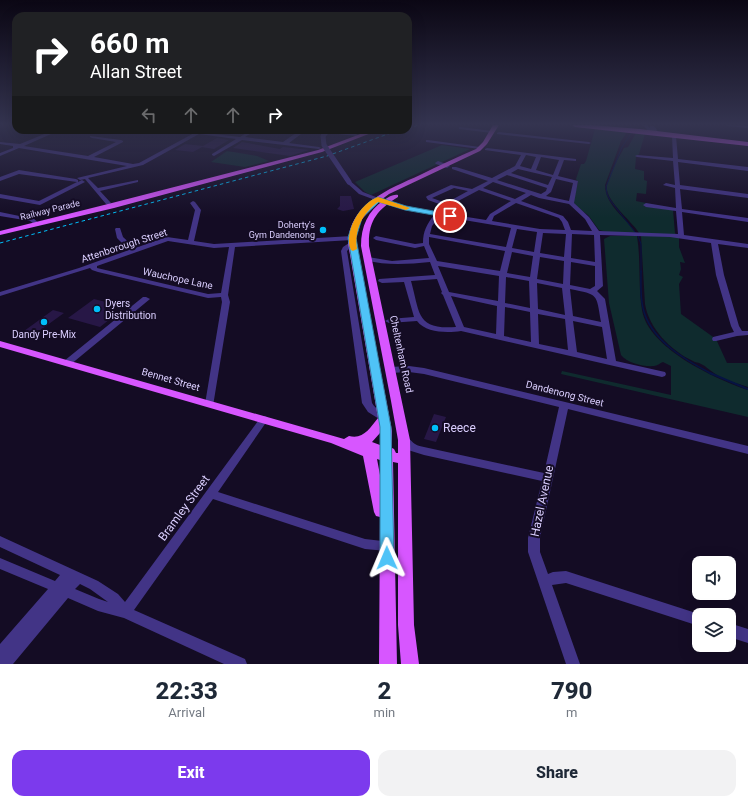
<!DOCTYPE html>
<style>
:root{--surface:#fff;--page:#f2f2f3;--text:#1f2937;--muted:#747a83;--accent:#7c3aed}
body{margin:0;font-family:Roboto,sans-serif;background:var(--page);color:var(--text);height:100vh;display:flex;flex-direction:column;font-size:15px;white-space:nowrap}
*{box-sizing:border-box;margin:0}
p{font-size:13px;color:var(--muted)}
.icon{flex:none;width:22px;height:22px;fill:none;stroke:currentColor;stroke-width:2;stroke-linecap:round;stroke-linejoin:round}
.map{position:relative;height:664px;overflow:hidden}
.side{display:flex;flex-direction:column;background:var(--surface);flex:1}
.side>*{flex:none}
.guide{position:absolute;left:12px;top:12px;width:400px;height:122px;border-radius:12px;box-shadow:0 4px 16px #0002;background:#202124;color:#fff;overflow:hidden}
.controls{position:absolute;left:692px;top:556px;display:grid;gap:8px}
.controls a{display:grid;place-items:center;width:44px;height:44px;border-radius:8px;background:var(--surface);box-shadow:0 4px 16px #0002;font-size:20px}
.pin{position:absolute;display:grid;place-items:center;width:34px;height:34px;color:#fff;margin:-17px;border:2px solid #fff;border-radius:50%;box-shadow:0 1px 4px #0007}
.me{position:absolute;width:44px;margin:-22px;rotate:359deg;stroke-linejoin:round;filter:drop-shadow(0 0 3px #0008)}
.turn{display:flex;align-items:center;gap:14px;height:84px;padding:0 12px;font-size:18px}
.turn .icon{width:52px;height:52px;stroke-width:2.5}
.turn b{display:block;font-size:28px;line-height:34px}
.lanes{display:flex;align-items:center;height:38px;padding:0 12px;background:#0003;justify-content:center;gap:20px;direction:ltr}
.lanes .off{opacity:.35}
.eta{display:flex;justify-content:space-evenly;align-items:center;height:68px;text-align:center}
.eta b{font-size:24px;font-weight:800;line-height:28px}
.primary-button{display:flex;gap:8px;margin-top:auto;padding:8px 12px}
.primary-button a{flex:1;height:46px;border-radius:12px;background:var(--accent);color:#fff;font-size:16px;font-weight:800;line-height:46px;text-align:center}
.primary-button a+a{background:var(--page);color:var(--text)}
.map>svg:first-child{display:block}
.green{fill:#0f2b2e}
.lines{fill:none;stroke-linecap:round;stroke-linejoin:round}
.stream-far2{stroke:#061443;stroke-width:1}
.stream-far1{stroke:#061443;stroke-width:1.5}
.stream{stroke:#061443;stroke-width:2}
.building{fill:#271746}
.minor{fill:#423486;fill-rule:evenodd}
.major{fill:#d756ff;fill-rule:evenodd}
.rail{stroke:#00bffa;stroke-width:1;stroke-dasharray:3.5 3;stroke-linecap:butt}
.minor-bridge{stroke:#423486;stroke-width:5}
.route{fill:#4fc3f7;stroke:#337fa1}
.slow{fill:#f59e0b}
.poi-dot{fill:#00bffa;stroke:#140c24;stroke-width:1.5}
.labels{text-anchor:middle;stroke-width:4;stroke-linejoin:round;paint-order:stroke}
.far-street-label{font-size:9px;fill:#dbcfff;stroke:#140c24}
.far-poi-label{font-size:9px;fill:#dbcfff;stroke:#140c24;text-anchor:end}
.street-label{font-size:10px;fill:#dbcfff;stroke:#140c24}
.poi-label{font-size:10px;fill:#dbcfff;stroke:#140c24;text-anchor:start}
.near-poi-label{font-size:12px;fill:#dbcfff;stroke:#140c24;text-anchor:start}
.near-street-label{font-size:12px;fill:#dbcfff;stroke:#140c24}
</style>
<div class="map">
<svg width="748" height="664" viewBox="0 0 748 664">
<rect width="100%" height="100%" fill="#140c24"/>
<path class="green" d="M595 129 627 132 621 141 605 185C605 205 625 217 636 233L607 232 599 230 588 215 578 208 573 202 578 182 576 179 581 164H584L586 161Z
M636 133 645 134 639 154 636 157 635 169 644 171V180L647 181 646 194 637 193 636 201 646 203V206L673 210 675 233 679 238V247L685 263 680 262 681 269 679 275 683 277 679 284 681 314 716 339 727 363H748V387C736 383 724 380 714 373 709 370 706 366 701 364 699 362 695 363 693 361 670 350 649 328 645 304L641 236C634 222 604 201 607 185 610 172 618 159 624 148L628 147Z
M442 145 470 149 371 195 365 192 355 182Z
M227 151 257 156 269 161 245 167 211 162Z
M610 236H637C641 260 638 285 642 310 648 348 715 379 748 390V417L561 374 562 371 671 395V366L663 362C660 363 657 366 654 366 644 367 627 363 621 355L609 303 604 239Z"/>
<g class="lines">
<path class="stream-far2" d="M630 125 632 132 622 147 606 187 607 194 610 200 638 236 641 244V272"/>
<path class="stream-far1" d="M641 271C641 283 640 296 643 308 650 340 685 360 712 374"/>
<path class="stream" d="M710 373 748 389"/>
</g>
<path class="building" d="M217 138 229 140 214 149 202 147 193 152 175 150 185 144 203 146Z
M242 142 280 149 283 147 309 150 290 156 233 148Z
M340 196H351L354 209 343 211 337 209 340 206Z
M94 299 118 305 108 313 115 315 100 327 68 318Z
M53 310 64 313 35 334 24 331Z
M434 414 446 417 436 442 424 439Z"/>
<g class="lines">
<path class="minor" d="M643 125H647L650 128V126H654L657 130 655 134H651Z
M726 125 748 126V128L728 126Z
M461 127 492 131 494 132 492 133 459 129V127Z
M54 130H60L24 146 88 156 116 142 92 138 90 137V136L121 140 123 141V142L94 157 133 164 139 163 196 132 182 131 180 130H197L198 132 240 137 251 130H256L245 137 283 142C292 136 298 130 309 130L301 134 289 143 319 147 321 148 319 149 242 140 214 156 212 155V154L236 139 199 134 143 165 88 178 98 188 138 180V182L100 191 111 203 108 205 106 204 85 179 80 180 77 178 127 166 19 148 0 156V153L13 148V146L0 144V142L20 144Z
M331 131 356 134 358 135 356 136 329 133V132Z
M499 132 589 142 591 143 589 144 497 134V133Z
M674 135 676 136 678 159 748 167V171L678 162 680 185 748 194V198L680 189 682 209 748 218V222L682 212 684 235 748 244V248L718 244 724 275 739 326 742 331H748V335L737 336 716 341H713L712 339 713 337 734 332 731 326 716 275 711 243 670 237 600 235 603 286 597 291 605 299 616 361 665 372 666 374 665 376 662 377 461 331C447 333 426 333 417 321L389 323 385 321 389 319 414 317 404 282 382 283 378 281 379 279 435 275 430 262C408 264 387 266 366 260V258L368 257 392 261 429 258 424 246 415 248 376 240 373 238 376 236 415 244 423 243C423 231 427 224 434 215L383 204V202L437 212 442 205 428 200 426 197 427 196 451 185 472 189 488 181 452 169V167H456L492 178 515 166 521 155 485 150V149L487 148 576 159V161L564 160 558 176 578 181 574 203 589 217 599 231 678 234 676 211 646 207 643 205 646 203 676 208 675 188 663 185 666 183 675 185 673 161 637 157 635 156 637 155 673 158 672 136ZM526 155 536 157 531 169 520 166ZM541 157 559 160 553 175 536 170ZM518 169 552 177 548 185 511 173ZM507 175 547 188 546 191 541 194 497 180ZM556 179 573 183 569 201 546 196 551 192ZM493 182 526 193 515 199 483 188ZM454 188 468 191 446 203 432 198ZM479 190 511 201 490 214 486 220 442 213 445 208ZM531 195 539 198 569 204 585 219 592 231 571 230 568 222 563 216 521 201ZM516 203 559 218 562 222 565 230 540 229 492 221 494 216ZM440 216 511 228 506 247 430 234 432 226ZM517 229 537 232 534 252 512 248ZM543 233 566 234 564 257 540 253ZM572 234 594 235 595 262 571 258ZM429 237 505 251 500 271 437 261 429 244ZM512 252 533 256 530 277 507 273ZM540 257 564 261 563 284 537 279ZM571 262 595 266V286L590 289 570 285ZM438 266 499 276 498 301 449 292ZM506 277 529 281 530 308 505 303ZM437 279 442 292 441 293 443 295 456 327C416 330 420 313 411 281ZM537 283 562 288 565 315 538 309ZM570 289C599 295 596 293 601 322L573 316ZM451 296 497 306 496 334 464 327ZM505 307 530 312 531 342 504 336ZM538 314 565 319 568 350 539 344ZM573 321 602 327 607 359 577 352Z
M428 140 480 147 482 148 480 149 426 142V140Z
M438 161 449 165 450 166 447 168 436 164 435 163Z
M19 170 76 179 78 180V182L82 180 85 182 40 205 0 198V194L39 201 77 182 19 174 0 181V177Z
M349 180 363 192 381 199 378 201 359 194 347 183V181Z
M193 201 195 202 201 210 194 241 214 244 352 236 355 238 352 240 235 247 228 295 230 302 213 406H207L205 404 222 302 221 297 208 298 98 272 92 270 90 268 0 296V292L79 268 129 250 117 238 115 229 116 228H120L123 237 135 248 167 237 188 240 195 210 190 203ZM168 241 214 248 229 247 221 293 208 294 97 268V266Z
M0 212 34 219 40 224 37 226 30 221 0 216Z
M352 241 355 243 347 251 372 403C376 410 384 412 389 419L387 421 384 422 368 412 362 403 341 251 343 247Z
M143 297H146L150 299 70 365H64L63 363 64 361Z
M409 366 424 368 748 446V454L568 409 540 538V552L548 574 553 572 566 571 699 614 702 615H699V626L566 583 552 585 580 664H566L528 552V538L542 481 424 455 408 450 399 440 401 437C408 435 409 440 415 444 418 446 421 446 424 447L544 473 559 407 424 374 409 372 390 373 386 370 390 367Z
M264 416 267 417 269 419 267 421 218 492 365 539 391 542 393 546 391 550 387 551 365 549 213 499 134 610 245 659 247 664H224L124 618 98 611 68 598 13 664H0V644L48 589 0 569V558L55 581 60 575 0 547V536L98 581 118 594 125 602 261 417ZM80 584 90 589 108 602 99 599 75 589Z
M729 623 748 629V643L729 637Z"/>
<path class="major" d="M493 125H499L487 144 480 151 389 194 377 203 361 220 356 235V243L392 431V448L394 449 396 453H398V440L391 401 361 246C361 226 368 211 384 200 389 197 393 194 398 195V197C377 210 368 221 369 246L410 440 414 625 419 664H401L398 625V463L393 462 397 664H379L380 517 376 516 374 512 363 456 331 443 0 347V341L344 439 349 436C363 440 370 428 378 418L348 243C349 204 389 189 420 175 438 166 457 157 476 149L483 142ZM380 433V445L372 442ZM377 459 380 460V475Z
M572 125H591L640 129 748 142V146L575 127Z
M371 130H379L322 152 114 208 0 235V231L108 204 318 150Z"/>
<path class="rail" d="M408 129 418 125
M0 243 327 156 399 130"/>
<path class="minor-bridge" d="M328 130 323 136 324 145 349 182"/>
</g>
<linearGradient id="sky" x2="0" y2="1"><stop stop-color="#0b0714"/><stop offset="0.57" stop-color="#343450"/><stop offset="1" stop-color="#343450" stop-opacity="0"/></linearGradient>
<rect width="748" height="218" fill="url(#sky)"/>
<path class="route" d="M378 197 406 206 450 214 454 216 450 218 405 210 379 202 362 218 356 238 391 427 394 558 392 562 387 564 382 562 380 558V427L348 238C352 222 361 204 378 197Z"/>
<path class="slow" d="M378 197 410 208 406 210 378 202C363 213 354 229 357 249L353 251 351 250C343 233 360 203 378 197Z"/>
<g class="poi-dot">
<circle cx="323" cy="230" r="4"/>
<circle cx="97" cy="309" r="4"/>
<circle cx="44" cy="322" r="4"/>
<circle cx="435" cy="428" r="4"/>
</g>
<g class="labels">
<g class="far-street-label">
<text transform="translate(50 210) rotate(-14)" y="3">Railway Parade</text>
</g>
<g class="far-poi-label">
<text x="315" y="228">Doherty's<tspan x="315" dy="10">Gym Dandenong</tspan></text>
</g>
<g class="street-label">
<text transform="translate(124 245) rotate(-18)" y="4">Attenborough Street</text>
<text transform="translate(178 278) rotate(12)" y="4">Wauchope Lane</text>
<text transform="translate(402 354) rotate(78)" y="4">Cheltenham Road</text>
<text transform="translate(171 379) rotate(16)" y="4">Bennet Street</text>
<text transform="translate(565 393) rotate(14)" y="4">Dandenong Street</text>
</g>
<g class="poi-label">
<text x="105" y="307">Dyers<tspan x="105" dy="12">Distribution</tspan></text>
<text x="44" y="338" text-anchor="middle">Dandy Pre-Mix</text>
</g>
<g class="near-poi-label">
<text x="443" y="432">Reece</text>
</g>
<g class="near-street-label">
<text transform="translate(542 501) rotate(-78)" y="4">Hazel Avenue</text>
<text transform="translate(184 508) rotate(-54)" y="4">Bramley Street</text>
</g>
</g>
</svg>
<div class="controls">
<a><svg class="icon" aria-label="sound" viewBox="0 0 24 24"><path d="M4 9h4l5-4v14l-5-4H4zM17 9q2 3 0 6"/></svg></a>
<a><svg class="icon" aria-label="layers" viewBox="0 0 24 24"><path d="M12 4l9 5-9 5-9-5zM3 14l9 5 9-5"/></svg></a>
</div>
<div class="pin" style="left:450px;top:216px;background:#d93025"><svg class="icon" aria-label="arrive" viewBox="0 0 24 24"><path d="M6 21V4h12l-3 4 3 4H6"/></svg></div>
<svg class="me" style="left:387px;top:558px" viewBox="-20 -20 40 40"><path d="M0-17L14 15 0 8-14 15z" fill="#4fc3f7" stroke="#fff" stroke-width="4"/></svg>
<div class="guide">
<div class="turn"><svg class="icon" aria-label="right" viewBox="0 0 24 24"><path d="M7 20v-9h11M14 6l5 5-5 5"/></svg><div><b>660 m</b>Allan Street</div></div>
<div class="lanes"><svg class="icon off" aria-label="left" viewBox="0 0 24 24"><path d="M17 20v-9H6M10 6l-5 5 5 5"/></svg><svg class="icon off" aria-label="ahead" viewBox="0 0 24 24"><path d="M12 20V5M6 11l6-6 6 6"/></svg><svg class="icon off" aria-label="ahead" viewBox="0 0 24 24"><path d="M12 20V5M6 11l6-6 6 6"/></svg><svg class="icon" aria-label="right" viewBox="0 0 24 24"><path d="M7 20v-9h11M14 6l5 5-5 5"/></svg></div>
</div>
</div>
<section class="side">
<div class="eta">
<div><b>22:33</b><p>Arrival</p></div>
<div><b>2</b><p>min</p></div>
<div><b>790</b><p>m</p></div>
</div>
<div class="primary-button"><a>Exit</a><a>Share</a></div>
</section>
